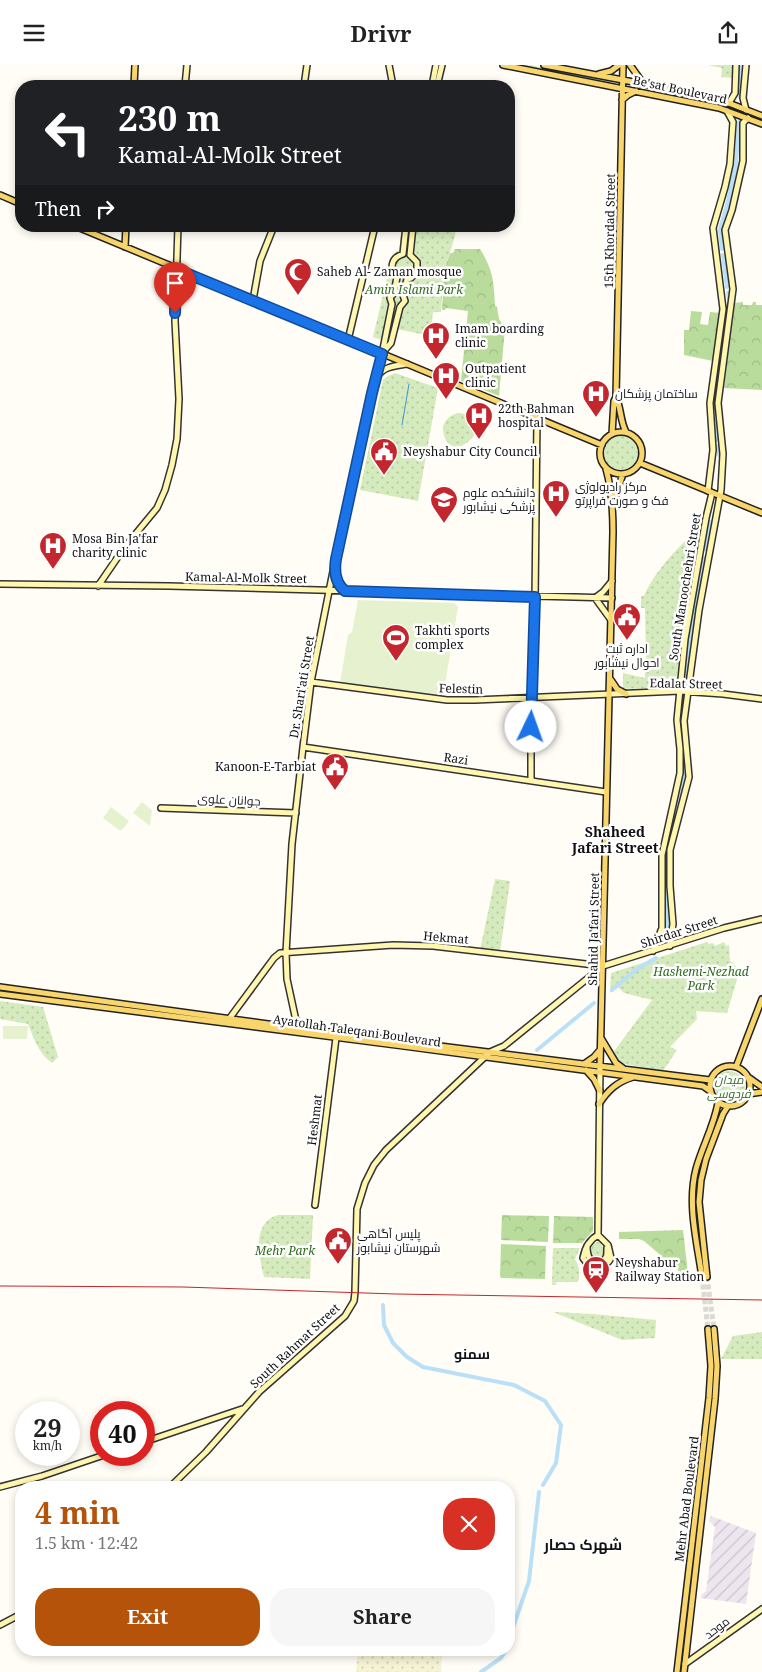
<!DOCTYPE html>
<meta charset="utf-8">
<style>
:root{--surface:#fff;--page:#f6f6f6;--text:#222;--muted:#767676;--accent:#b45309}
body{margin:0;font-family:"Noto Serif",Cairo,serif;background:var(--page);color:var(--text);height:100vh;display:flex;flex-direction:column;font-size:19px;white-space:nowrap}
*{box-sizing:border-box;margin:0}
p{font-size:16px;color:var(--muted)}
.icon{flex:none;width:28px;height:28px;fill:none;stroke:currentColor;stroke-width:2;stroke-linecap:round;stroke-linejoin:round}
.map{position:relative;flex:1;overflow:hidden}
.panel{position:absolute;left:15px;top:1416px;width:500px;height:175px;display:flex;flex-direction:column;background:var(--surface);border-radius:20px;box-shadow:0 2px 8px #0003}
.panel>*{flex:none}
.guide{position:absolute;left:15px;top:15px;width:500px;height:152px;border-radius:20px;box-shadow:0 2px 8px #0003;background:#202124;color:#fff;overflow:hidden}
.speed{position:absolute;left:15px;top:1336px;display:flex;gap:10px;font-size:25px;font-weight:700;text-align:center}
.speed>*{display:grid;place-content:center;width:65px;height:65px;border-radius:50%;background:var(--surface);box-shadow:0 2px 8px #0003;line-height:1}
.speed small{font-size:12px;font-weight:400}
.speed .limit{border:8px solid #d22;background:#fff;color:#111}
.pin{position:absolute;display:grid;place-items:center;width:42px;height:42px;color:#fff;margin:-51px -21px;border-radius:50% 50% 50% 0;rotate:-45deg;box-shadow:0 0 5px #0007}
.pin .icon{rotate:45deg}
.me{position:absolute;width:55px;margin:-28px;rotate:3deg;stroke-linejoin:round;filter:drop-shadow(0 0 4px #0008)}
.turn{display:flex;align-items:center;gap:18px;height:105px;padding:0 20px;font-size:22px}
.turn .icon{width:65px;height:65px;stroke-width:2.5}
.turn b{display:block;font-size:35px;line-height:42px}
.then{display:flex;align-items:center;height:48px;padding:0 20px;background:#0003;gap:10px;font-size:19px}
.round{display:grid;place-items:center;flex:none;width:52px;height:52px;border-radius:20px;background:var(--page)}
.summary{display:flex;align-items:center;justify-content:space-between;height:85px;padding:0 20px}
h1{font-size:30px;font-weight:700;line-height:38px;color:var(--accent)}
.action{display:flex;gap:10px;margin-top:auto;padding:10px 20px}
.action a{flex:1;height:58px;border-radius:20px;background:var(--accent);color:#fff;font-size:20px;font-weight:700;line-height:58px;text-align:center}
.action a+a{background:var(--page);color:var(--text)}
header{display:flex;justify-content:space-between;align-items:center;height:65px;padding:0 20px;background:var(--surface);font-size:22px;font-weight:700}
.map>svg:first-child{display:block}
.industrial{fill:url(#industrial-furrows)}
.farmland{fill:url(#farmland-dots)}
.green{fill:url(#green-dots)}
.forest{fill:url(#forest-crowns)}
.pitch{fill:#e6f2cf}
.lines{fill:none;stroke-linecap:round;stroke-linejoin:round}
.stream{stroke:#3f96cf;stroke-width:1}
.canal{stroke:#b9e0f7;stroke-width:4}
.primary-tunnel{stroke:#dbdad3;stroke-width:5;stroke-dasharray:5 2.5;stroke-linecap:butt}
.secondary-casing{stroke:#333;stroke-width:8}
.primary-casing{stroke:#222;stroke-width:8}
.secondary{stroke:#fff6b0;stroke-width:5}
.primary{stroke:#f9d66b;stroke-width:5}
.rail{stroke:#c4262e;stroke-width:1}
.route-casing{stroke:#114b97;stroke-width:12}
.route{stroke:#1a73e8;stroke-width:9}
.labels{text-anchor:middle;stroke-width:5;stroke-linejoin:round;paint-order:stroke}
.street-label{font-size:12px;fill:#111;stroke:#fff}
.poi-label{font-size:12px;fill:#111;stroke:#fff;text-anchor:start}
.park-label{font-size:12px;font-style:italic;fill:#2f6b1f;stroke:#fff}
.neighbourhood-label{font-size:14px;font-weight:bold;fill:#111;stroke:#fff}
.quarter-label{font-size:15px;font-weight:bold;fill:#111;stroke:#fff}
</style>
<header><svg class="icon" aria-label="menu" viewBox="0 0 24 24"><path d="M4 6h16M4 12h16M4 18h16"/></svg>Drivr<svg class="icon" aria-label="share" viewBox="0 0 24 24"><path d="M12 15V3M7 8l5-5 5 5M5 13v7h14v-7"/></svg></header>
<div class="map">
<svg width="762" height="1607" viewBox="0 0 762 1607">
<defs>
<pattern id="industrial-furrows" width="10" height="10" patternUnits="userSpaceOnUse" patternTransform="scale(1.25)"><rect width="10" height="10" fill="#eee6ef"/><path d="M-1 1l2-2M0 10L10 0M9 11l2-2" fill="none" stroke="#cbc4cc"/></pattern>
<pattern id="farmland-dots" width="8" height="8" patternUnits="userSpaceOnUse" patternTransform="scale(1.25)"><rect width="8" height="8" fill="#f6f3d4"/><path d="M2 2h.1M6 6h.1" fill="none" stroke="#d2cfb5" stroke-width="1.8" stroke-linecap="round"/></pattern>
<pattern id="green-dots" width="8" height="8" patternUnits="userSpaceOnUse" patternTransform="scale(1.25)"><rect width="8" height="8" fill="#d5ebbd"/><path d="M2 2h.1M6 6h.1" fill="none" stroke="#b6c8a1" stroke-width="1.8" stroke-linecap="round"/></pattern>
<pattern id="forest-crowns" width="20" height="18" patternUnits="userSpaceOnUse" patternTransform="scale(1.25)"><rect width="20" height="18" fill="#b9dc9c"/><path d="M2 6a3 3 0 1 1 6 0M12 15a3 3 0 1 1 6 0" fill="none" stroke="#9ebc85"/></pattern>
</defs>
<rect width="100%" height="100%" fill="#fffdf5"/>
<path class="industrial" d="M711 1451 756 1468 746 1539 701 1533V1530L706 1526 715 1462 709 1456Z"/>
<path class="farmland" d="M358 1585H442L441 1607H356Z"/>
<path class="green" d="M518 0H530L612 16V18Z
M708 0H734L733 13 721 12 722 3Z
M650 23 721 38 762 54V56L720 40 649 26Z
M402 161H456L455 171 444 206 441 247H433L430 271 397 264 394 279 373 272 391 196 394 188 399 185Z
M395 308 438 323 418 436 360 425 383 315 386 312Z
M460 348C500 357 453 403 444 370 440 358 449 349 460 348Z
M603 389a18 18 0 1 1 36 0a18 18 0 1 1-36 0Z
M699 462H700L675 622 623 624V608L645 613V604H640V594L646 595 645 543H641V531H644C655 505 679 482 699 462Z
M495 814 510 816 500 887 480 885Z
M707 877 708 879 713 878 715 881 724 877 726 881 729 880 730 896 734 899 739 908 727 948 696 946 697 954 670 982 677 985 663 1006 619 998 612 989 652 935 624 928 618 922 610 928 611 908Z
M0 936 43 942 58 992 52 998C39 989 33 972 28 959L0 954Z
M713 1022a16 16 0 1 1 32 0a16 16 0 1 1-32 0Z
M278 1150H313L310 1214 264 1212C259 1192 251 1158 278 1150Z
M600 1176 605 1190 602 1195 596 1196C589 1192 590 1186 593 1179Z
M553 1183H580L575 1194 579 1203V1215L577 1217H556V1220H552Z
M553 1247 593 1249 656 1255 655 1273 622 1275Z
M762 1267V1294H721L733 1271Z"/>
<path class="forest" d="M455 184H480C493 205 494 217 495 241L497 242 499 254 505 263 499 331 461 316 468 246 446 243 445 245H442L444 206 450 188H453Z
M743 237V240H752L753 237H756V240H762V325L724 323 734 238Z
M691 246 702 247 700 259 708 260 710 247 721 248 713 296 684 290V265H689Z
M502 1150 549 1151 548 1177 501 1175Z
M554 1151 593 1152V1166L582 1178H553Z
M683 1165 688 1209 679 1206 644 1176 639 1174H619V1167Z
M501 1179 546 1181 545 1214 501 1213 500 1210Z"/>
<path class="pitch" d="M358 535 454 538 458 542 443 631 340 618 348 570 352 567Z
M142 737 152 745 150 761 133 748Z
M111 742 129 756 122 765H119L103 753Z
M3 961H28L27 974H3Z"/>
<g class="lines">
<path class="stream" d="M402 360 409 319"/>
<path class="canal" d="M740 32 741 0
M722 184 720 164 727 140 736 99 739 57
M723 190 727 222
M728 228 730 239
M717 375 714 339 720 303
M718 381 719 390
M705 484 710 457
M683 623 695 535 704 493
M682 635 679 658 683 682
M662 877 668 859 666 788 683 713V688
M612 925 637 904 656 893
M537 985 594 938
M383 1240 384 1260 393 1278 407 1292 423 1302 514 1320 545 1336 561 1360 556 1398 543 1420
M509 1574 529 1516 539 1427
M481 1607 501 1593 506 1585"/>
<path class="primary-tunnel" d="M702 1212 708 1264
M707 1212 714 1264"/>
<defs>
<path id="secondary" d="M389 0 393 21
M746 0 743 33 746 45
M185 21 187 0
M304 21 307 0
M432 21 436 0
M437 21 442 0
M729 38 735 28 736 0
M253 235 260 196 274 161
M348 275 375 161
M382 288 391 278 400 242 405 236 403 230 407 214 411 213 417 206V197L410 190 413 161
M377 312C384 301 395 301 407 299
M708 426 713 385 710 338 723 244 713 163 725 122 730 99 733 57 727 46
M334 505 339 521 345 526
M0 519 169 521 612 533
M98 521 124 483 157 443 165 425 172 400 177 374 179 334 175 256 178 161
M611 555 595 533 603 527 612 516
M311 617 447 635H475L680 626 723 629 762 634
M303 682 606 727
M531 715V662L535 536 537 353
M161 743 296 748
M670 881 673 859 670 821V785L689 712 684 656 699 545 721 425 723 389 718 338 733 224 725 165 732 145 743 96V58L748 53
M653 886 662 863V790L680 708V684L677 655 685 574 706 453 712 428
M229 954 274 893 280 888 393 880 433 881 603 901
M298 965 287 914 286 888 292 779 303 682 311 617 343 456 374 317 382 289 392 239 390 233 394 228 397 212C389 203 391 193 403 189L406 161
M315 1140 336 973
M598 1170 600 1003
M598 1170 608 1180 611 1193C607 1202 599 1203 589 1201L583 1193C585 1182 589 1175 598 1170Z
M587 1181C587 1185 587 1190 590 1194 594 1201 604 1199 606 1192 607 1191 607 1184 607 1183
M144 1377 242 1344
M0 1422 42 1411 104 1390
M170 1422 206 1387 259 1327 345 1251 354 1236 355 1227 357 1144 365 1118 374 1100 386 1085 490 987 504 981 603 901 724 863 762 854
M0 1560 21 1549
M685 1599 762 1544"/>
<path id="primary" d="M503 0 719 43 762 59
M544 0 644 19 726 37 762 51
M630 0 643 18
M599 9 611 6 619 0
M134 21 135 0
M622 35 628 30 636 26
M0 130 21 139
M75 161 602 380
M125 182 126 161
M616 332C621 342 620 356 626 367
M600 388a21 21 0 1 1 42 0a21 21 0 1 1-42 0Z
M612 369 614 336 616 332 623 0
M640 398 762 448
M614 435 623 409
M611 615 617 624 626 629
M0 922 297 963 710 1015
M0 929C234 959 469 989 703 1021L710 1026
M601 973 616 998 624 1004
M584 999 594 992 600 985
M600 1001 613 467C613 445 612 425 606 404
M710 1021a20 20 0 1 1 40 0a20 20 0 1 1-40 0Z
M736 1002 762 934
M586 1005 594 1014 600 1026
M748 1012 762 1022
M748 1029 762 1027
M599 1039C608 1025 617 1017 633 1012
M702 1212C697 1177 687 1139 696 1104 702 1082 714 1061 718 1038
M707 1212 699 1137 701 1115 706 1094 723 1049 728 1041
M677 1607 709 1333 711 1301 708 1264
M684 1607 715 1334 717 1301 714 1264"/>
</defs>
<use href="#secondary" class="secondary-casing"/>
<use href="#primary" class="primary-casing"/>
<use href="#secondary" class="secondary"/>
<use href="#primary" class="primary"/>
<path class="rail" d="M0 1221 183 1222 396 1229 762 1235"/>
</g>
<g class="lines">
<defs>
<path id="route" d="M175 248 176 204 382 289 372 328 336 494C334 506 335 518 345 526L535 532 531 662"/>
</defs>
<use href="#route" class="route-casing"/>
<use href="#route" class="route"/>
</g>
<defs>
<symbol id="mosque-pin" viewBox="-11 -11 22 30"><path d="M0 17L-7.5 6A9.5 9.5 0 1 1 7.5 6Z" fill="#c4262e" stroke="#fff"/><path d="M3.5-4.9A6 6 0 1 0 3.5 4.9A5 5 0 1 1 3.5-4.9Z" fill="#fff"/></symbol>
<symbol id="hospital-pin" viewBox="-11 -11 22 30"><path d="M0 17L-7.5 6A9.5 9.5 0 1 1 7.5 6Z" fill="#c4262e" stroke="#fff"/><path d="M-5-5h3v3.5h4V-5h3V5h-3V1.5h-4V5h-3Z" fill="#fff"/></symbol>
<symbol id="civic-pin" viewBox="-11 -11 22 30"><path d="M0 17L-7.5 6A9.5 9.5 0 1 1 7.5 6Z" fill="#c4262e" stroke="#fff"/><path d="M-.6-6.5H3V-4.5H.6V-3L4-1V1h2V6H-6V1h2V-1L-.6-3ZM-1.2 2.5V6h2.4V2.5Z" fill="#fff"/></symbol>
<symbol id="university-pin" viewBox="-11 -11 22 30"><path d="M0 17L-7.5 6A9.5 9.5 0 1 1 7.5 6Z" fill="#c4262e" stroke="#fff"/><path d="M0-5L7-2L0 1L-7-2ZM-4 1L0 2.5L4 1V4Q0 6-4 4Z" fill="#fff"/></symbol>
<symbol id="stadium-pin" viewBox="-11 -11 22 30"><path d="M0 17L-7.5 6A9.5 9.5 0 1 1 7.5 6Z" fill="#c4262e" stroke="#fff"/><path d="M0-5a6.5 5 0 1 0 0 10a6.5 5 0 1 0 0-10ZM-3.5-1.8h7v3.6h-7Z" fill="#fff"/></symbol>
<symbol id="station-pin" viewBox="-11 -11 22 30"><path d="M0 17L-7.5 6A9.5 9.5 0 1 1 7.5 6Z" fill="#c4262e" stroke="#fff"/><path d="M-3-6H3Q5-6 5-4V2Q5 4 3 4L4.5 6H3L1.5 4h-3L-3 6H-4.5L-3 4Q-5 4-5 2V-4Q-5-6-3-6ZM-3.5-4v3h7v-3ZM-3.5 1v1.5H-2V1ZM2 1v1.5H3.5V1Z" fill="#fff"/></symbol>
</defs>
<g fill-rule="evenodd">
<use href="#mosque-pin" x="282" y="191" width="32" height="43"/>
<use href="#hospital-pin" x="420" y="255" width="32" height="43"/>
<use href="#hospital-pin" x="430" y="295" width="32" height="43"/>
<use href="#hospital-pin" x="580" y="313" width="32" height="43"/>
<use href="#hospital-pin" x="463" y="335" width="32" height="43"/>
<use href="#civic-pin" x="368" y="371" width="32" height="43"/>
<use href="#hospital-pin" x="540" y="413" width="32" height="43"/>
<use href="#university-pin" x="428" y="419" width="32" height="43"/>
<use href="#hospital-pin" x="37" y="465" width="32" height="43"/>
<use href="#civic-pin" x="611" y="536" width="32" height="43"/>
<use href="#stadium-pin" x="380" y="557" width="32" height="43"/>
<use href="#civic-pin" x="319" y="686" width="32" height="43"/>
<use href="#civic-pin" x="322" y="1160" width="32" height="43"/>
<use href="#station-pin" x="580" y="1189" width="32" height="43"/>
</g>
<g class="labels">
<g class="street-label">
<text transform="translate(680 25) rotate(12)" y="4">Be'sat Boulevard</text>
<text transform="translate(610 166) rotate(-89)" y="4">15th Khordad Street</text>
<text transform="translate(246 513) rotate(1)" y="4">Kamal-Al-Molk Street</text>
<text transform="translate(685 522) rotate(-81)" y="4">South Manoochehri Street</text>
<text transform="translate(686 619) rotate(1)" y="4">Edalat Street</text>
<text transform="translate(302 622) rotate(-81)" y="4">Dr. Shari'ati Street</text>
<text transform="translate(461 624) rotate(2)" y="4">Felestin</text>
<text transform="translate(456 694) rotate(8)" y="4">Razi</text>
<text transform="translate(229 735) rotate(3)" y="4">جوانان علوی</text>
<text transform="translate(594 864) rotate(-89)" y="4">Shahid Ja'fari Street</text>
<text transform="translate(679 867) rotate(-18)" y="4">Shirdar Street</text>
<text transform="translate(446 873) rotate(5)" y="4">Hekmat</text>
<text transform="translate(357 966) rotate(8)" y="4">Ayatollah Taleqani Boulevard</text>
<text transform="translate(315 1055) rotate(-83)" y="4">Heshmat</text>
<text transform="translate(295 1281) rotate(-43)" y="4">South Rahmat Street</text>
<text transform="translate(687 1434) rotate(-83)" y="4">Mehr Abad Boulevard</text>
<text transform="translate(717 1563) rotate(-36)" y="4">موحد</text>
</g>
<g class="poi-label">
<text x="317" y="211">Saheb Al- Zaman mosque</text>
<text x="455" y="268">Imam boarding<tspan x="455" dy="14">clinic</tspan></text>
<text x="465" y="308">Outpatient<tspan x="465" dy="14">clinic</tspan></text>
<text x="615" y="333">ساختمان پزشکان</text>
<text x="498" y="348">22th Bahman<tspan x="498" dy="14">hospital</tspan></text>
<text x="403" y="391">Neyshabur City Council</text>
<text x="575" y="426">مرکز رادیولوژی<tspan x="575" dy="14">فک و صورت فراپرتو</tspan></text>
<text x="463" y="432">دانشکده علوم<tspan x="463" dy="14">پزشکی نیشابور</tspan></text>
<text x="72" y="478">Mosa Bin Ja'far<tspan x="72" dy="14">charity clinic</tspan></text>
<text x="415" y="570">Takhti sports<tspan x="415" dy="14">complex</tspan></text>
<text x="627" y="588" text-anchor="middle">اداره ثبت<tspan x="627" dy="14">احوال نیشابور</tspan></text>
<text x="316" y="706" text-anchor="end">Kanoon-E-Tarbiat</text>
<text x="357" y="1173">پلیس آگاهی<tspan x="357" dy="14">شهرستان نیشابور</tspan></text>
<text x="615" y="1202">Neyshabur<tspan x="615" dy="14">Railway Station</tspan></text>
</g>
<g class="park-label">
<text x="414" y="229">Amin Islami Park</text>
<text x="701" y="911">Hashemi-Nezhad<tspan x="701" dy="14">Park</tspan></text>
<text x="729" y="1019">میدان<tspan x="729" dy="14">فردوسی</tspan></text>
<text x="285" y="1190">Mehr Park</text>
</g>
<g class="neighbourhood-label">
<text x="615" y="772">Shaheed<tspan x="615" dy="16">Jafari Street</tspan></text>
<text x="472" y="1294">سمنو</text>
</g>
<g class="quarter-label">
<text x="583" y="1485">شهرک حصار</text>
</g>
</g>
</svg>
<div class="speed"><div>29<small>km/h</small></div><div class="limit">40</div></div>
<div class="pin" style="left:175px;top:248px;background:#d93025"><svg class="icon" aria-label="arrive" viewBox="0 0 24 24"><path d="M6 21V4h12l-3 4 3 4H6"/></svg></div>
<svg class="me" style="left:531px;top:662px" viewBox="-20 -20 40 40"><circle r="19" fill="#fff"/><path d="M0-13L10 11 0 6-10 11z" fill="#1a73e8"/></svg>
<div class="guide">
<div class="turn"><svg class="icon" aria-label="left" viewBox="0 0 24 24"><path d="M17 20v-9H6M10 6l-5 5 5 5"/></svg><div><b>230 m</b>Kamal-Al-Molk Street</div></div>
<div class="then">Then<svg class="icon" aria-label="right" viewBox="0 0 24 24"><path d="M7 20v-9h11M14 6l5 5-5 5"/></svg></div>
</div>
<section class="panel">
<div class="summary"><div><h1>4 min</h1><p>1.5 km · 12:42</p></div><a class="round" style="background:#d93025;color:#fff"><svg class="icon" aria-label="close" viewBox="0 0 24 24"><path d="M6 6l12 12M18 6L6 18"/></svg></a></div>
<div class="action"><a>Exit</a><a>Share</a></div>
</section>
</div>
